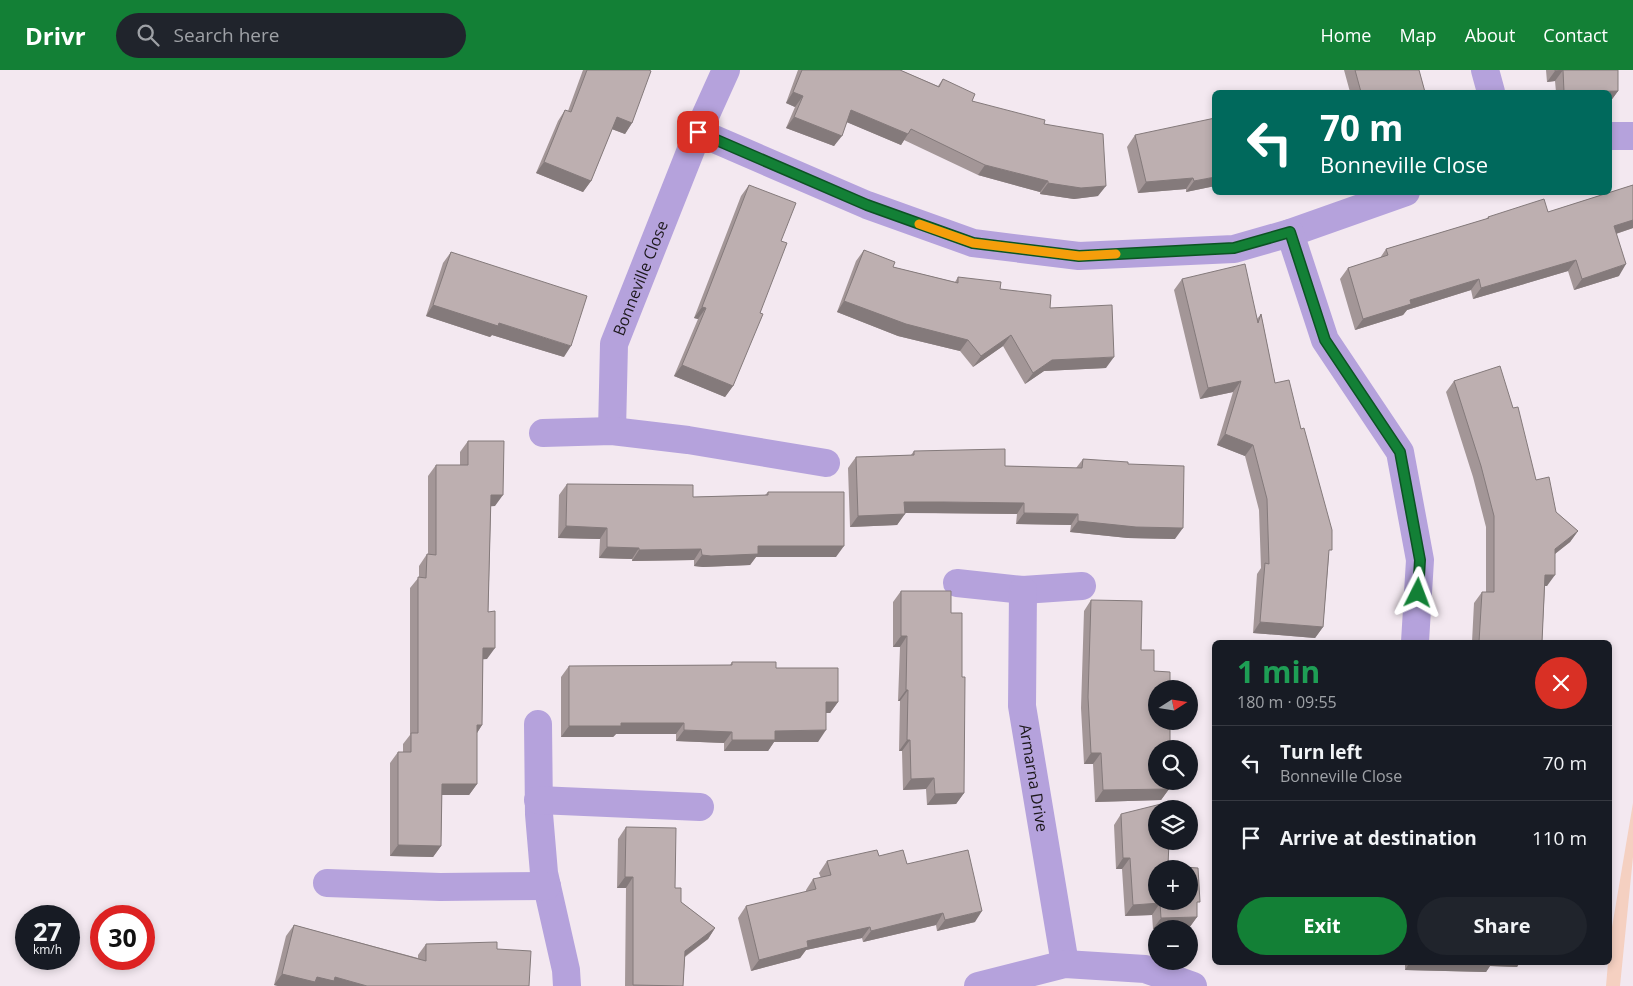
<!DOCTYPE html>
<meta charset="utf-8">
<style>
:root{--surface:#171b24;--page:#20242c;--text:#f1f3f6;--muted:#9ea1a6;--line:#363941;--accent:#138036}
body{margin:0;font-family:"Open Sans",sans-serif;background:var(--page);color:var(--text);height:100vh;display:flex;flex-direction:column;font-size:19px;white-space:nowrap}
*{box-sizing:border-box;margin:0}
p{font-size:16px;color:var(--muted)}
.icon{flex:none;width:28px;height:28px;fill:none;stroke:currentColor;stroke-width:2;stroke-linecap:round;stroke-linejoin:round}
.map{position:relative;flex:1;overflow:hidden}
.side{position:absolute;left:1212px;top:570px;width:400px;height:325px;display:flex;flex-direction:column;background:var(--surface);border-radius:8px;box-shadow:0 2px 8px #0003}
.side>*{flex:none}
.top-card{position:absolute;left:1212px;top:20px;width:400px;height:105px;border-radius:8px;box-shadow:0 2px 8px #0003;background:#00695c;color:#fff;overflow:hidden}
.needle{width:32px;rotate:78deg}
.tools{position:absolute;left:1148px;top:610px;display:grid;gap:10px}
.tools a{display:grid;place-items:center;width:50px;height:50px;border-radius:50%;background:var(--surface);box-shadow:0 2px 8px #0003;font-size:25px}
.speed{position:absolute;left:15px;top:835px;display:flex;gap:10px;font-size:25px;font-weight:700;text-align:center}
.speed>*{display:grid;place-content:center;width:65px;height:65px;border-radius:50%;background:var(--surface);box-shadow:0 2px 8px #0003;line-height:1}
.speed small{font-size:12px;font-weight:400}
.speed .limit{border:8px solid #d22;background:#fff;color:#111}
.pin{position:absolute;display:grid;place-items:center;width:42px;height:42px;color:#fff;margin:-21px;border-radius:10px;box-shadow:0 2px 8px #0006}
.me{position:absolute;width:55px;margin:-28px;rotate:3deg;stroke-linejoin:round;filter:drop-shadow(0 0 4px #0008)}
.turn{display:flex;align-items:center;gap:18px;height:105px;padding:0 25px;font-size:22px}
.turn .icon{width:65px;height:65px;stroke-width:2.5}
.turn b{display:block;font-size:35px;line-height:42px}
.round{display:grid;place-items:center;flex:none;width:52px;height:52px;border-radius:26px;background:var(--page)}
.head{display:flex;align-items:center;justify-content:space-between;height:85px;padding:0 25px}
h1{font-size:30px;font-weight:700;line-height:38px;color:#1e9e55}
.action{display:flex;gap:10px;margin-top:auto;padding:10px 25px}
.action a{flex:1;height:58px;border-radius:30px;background:var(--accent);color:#fff;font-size:20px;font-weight:700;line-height:58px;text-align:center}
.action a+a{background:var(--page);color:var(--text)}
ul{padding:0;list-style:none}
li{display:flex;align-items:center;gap:15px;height:75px;padding:0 25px;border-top:1px solid var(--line)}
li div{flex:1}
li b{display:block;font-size:19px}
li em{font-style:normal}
header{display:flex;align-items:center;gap:30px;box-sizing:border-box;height:70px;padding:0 25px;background:var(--accent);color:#fff}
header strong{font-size:24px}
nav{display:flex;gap:28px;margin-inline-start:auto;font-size:18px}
.search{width:350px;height:45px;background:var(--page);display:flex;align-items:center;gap:12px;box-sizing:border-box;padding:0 18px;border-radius:28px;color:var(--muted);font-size:19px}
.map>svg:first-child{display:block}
.grass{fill:#f5d0c1}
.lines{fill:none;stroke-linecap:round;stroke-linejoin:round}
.minor{stroke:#b5a2dc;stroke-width:28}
.wall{fill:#a39697}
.shaded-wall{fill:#847a7b}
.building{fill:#bdafb0;stroke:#847a7b;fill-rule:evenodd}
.route-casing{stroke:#0c5323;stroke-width:12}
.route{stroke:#138036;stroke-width:9}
.slow{stroke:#f59e0b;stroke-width:9}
.labels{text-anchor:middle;stroke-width:5;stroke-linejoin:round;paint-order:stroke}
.street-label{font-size:16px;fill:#1c181b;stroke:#fff6fc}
</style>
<header>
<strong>Drivr</strong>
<div class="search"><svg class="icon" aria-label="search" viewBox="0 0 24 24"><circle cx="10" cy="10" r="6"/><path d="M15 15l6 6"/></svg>Search here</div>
<nav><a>Home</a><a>Map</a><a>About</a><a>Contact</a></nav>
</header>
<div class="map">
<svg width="1633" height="916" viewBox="0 0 1633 916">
<rect width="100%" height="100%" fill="#f3e8f0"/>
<path class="grass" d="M1633 733V787L1620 916H1606L1608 893 1610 892 1611 863Z"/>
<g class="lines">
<g class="minor">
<path d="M1485 0 1491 22"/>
<path d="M698 62 867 135 973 173 1079 186 1234 179 1290 163 1406 122"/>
<path d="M1610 66H1633"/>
<path d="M1290 163 1325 270 1400 382 1420 490 1415 572"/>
<path id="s1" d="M612 361 614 274 698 62 726 0"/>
<path d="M543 363 612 361 688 370 826 393"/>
<path d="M957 513 1023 520 1082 516"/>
<path id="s2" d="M1023 520 1022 636 1065 894"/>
<path d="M538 654 539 744 544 803 566 900 567 916"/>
<path d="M538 730 700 737"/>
<path d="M327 813 440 817 547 816"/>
<path d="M978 916 1065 894 1145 899 1193 916"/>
</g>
</g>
<path class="wall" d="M583 0H649L632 53 625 64 612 59 591 111 583 122 536 103 558 51 565 40 568 41Z
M798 0H900L938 16 943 9 972 31 1044 54 1098 126 1074 129 1040 124V122L978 105 904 70 901 75 847 52 834 76 786 58 795 37 786 33Z
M1344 0H1419L1425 22H1350Z
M1546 0H1618V21L1610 32V22H1556L1555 11 1547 12Z
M1135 65 1215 116 1186 122V119L1138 123 1127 77Z
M749 115 781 171 760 243 733 316 725 327 674 306 698 249 694 248 741 126Z
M1633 115V158L1616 164 1619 206 1574 220 1568 201 1473 229 1471 220 1407 240 1403 245 1355 260 1340 209 1348 198 1380 188 1386 179 1486 149 1488 147 1548 142Z
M864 180 893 197 955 212 958 207 1000 219 1050 238 1106 298 1044 301 1025 314 1003 276 973 297 960 281 898 266 837 242 856 191Z
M451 182 564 287 492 265 490 267 426 246 443 193Z
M1182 209 1257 249 1261 244 1275 313 1329 485 1323 557 1315 568 1253 563 1257 504 1261 498 1259 440 1245 386 1217 375 1233 322 1200 329 1174 220Z
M1454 311 1536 410 1556 442 1578 461 1570 472 1555 484 1547 516H1545L1542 572H1472L1474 533 1482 522H1486V457L1473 407 1446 322Z
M468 371 495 436H491L487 589H483L482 655 477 663V714L469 725H442L441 776 433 787 390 786V693L398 682H403V674L410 665V518L419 507V496L427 484H428V406L436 395H460V382Z
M914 381 1005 396 1076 398 1083 389 1128 394 1175 469 1128 468 1070 462 1071 455 1016 454 1017 444 905 443 897 455 850 457 848 398 856 387 911 385Z
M567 414 693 427 765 425 768 422 836 487H756L750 495 703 497 694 496V490L632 491V489L599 488 600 469 558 468 559 425Z
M901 521 951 543 964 723 956 734 927 735 926 719 903 720 902 681H899L900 631H898L900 577H893V532Z
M1091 530 1141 580 1154 601 1169 719 1161 730 1095 732 1093 694H1084L1081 638 1084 541Z
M732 592 776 598 838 632 830 643H826L818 672H774L768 681H724V673L676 671V664H616L613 667H561V607L569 596 730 595Z
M1215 670V694L1213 693Z
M1121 744 1168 796 1197 837V847L1189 858 1153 859 1152 845 1125 846 1122 799H1116L1114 755Z
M626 757 675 818 681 832 715 858 708 869 685 887 683 916H625L626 818H617L618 769Z
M879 786 907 794 975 852 937 861 936 855 863 872 862 868 806 880 800 888 751 901 738 848 746 836 806 822V820L813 809 821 808 819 803 827 791Z
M294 855 418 888V885L426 874 497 879 529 916H278L274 915 286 866Z
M1405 892H1520L1517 897 1490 896 1486 902 1405 900Z"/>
<path class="shaded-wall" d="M1563 0 1555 11 1547 12 1555 1Z
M1618 21 1610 32V22H1564Z
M793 22 803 26 795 37 786 33Z
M851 40 908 64 901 75 844 51Z
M617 47 632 53 625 64 609 58Z
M794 47 842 66 834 76 786 58Z
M544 92 591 111 583 122 536 103Z
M985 95 1048 111 1040 122 978 105Z
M1215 107V116L1186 122 1194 111Z
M1193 108 1186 119 1138 123 1146 112Z
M1048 113 1106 116 1098 126 1074 129 1040 124Z
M1633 150V158L1606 167 1614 156Z
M1576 190 1568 201 1473 229 1481 218Z
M1626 194 1619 206 1574 220 1582 209Z
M1479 209 1471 220 1407 240 1403 245 1355 260 1363 249 1410 230Z
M844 231 968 270 960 281 898 266 837 242Z
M433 235 499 253 571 276 564 287 492 265 490 267 426 246Z
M702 237 706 238 698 249 694 248Z
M1011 265 1003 276 973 297 981 286Z
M1114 287 1106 298 1044 301 1025 314 1033 303 1052 290Z
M682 295 733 316 725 327 674 306Z
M1241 311 1233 322 1200 329 1208 318Z
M1225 364 1253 375 1245 386 1217 375Z
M491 425H503L495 436 483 437Z
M904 432H943L1024 433 1017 444 935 443H896Z
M1024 443 1078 444 1071 455 1016 454Z
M905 444 897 455 850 457 858 446Z
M1078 451 1183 458 1175 469 1128 468 1070 462Z
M566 456 607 458 600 469 558 468Z
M1578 461 1570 472 1547 490 1555 479Z
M758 476H844L836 487H756L750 495 703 497 694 496 702 485Z
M607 477 639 478 632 489 599 488Z
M701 479 694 490 632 491 639 480Z
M1545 505H1555L1547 516H1538Z
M1260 552 1323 557 1315 568 1253 563Z
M901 566H907L900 577H893Z
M483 578H495L487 589 475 590Z
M906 620H908L900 631H898Z
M826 632H838L830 643H818Z
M621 653H684L676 664H616L613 667H561L569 656Z
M477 655H482L475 666Z
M684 660 732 662 724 673 676 671Z
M826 660 818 672H774L768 681H724L732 670 775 661Z
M907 670H910L902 681H899Z
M1091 683H1101L1093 694H1084Z
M934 708 926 719 903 720 911 709Z
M442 714H477L469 725H435Z
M1169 719 1161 730 1095 732 1103 720Z
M964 723 956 734 927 735 935 724Z
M398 775 441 776 433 787 390 786Z
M1123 788H1130L1122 799H1116Z
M625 807H633L626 818H617Z
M1160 833 1152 845 1125 846 1133 835Z
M982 841 975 852 937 861 945 850Z
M943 843 936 855 863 872 871 861Z
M1197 847 1189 858 1153 859 1161 848Z
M870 857 862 868 806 880 800 888 751 901 759 890 807 871Z
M715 858 708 869 677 892 685 881Z
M1410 892H1520L1517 897 1490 896 1486 902 1405 900Z
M282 904 335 907 367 916H278L274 915Z"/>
<path class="building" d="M587 0H649L651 1 632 53 617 47 591 111 544 92 565 40 571 42Z
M802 0H900L939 17 943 9 975 24 972 31 1045 50 1044 54 1103 64 1106 116 1081 118 1048 113V111L985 95 911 59 908 64 851 40 842 66 794 47 803 26 793 22Z
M1355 0H1419L1425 22H1361Z
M1555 0H1618V21L1564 22 1563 0 1555 1Z
M1215 48V107L1194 111 1193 108 1146 112 1135 65Z
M749 115 796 133 781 171 787 173 760 243 763 244 733 316 682 295 706 238 702 237Z
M1633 115V150L1614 156 1626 194 1582 209 1576 190 1481 218 1479 209 1410 230 1411 234 1363 249 1348 198 1388 185 1386 179 1489 148 1488 147 1544 129 1548 142Z
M864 180 895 192 893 197 958 213V207L1001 212 1000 219 1051 225 1050 238 1112 235 1114 287 1052 290 1033 303 1011 265 981 286 968 270 906 254 844 231Z
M451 182 587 226 571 276 499 253 498 256 433 235Z
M1245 194 1258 253 1261 244 1275 313 1289 310 1301 359 1304 358 1332 460V480H1329L1323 557 1260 552 1265 493 1269 494 1267 429 1253 375 1225 364 1241 311 1208 318 1182 209Z
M1500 296 1513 338 1518 337 1536 410 1549 407 1556 442 1578 461 1555 479V505H1545L1542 572H1479L1482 522H1494V446L1481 396 1454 311Z
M468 371H504L503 425H491L488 542 495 541V578H483L482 655H477V714H442L441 776 398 775V682H411V663H418V507L426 508 427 484 436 485V395H468Z
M1005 379V396L1082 398 1083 389 1128 392V394L1184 396 1183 458 1136 457 1078 451V444L1024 443V433L943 432H904L905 444 858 446 856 387 914 385V381Z
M567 414 693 415V427L768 425V422H844V476H758V484L711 486 702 485 701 479 639 480V478L607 477V458L566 456Z
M901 521H951V543H962V607H965L964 723 935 724 934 708 911 709 910 670H907L908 620H906L907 566H901Z
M1091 530 1142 531 1141 580H1154V601L1170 602V619H1156V651H1170V679H1156V711H1169V719L1103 720 1101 683H1091L1088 627Z
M732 592H776V598H838V632H826V660L775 661V670H732V662L684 660V653H621V656H569V596L732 595Z
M1169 732V739H1156V771H1169L1168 796 1198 798 1200 832H1197V847L1161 848 1160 833 1133 835 1130 788H1123L1121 744ZM1156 799H1189V831H1156Z
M626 757 676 758 675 818H681V832L715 858 685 881 683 916 633 915V807H625Z
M877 780 879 786 903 780 907 794 968 780 982 841 945 850 943 843 871 861 870 857 807 871 808 877 759 890 746 836 816 819 813 809 831 805 827 791Z
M294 855 426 891V874L497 872V879L531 881 529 916H367L335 907 334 911 317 907 315 912 282 904Z"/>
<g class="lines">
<defs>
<path id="route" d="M698 62 867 135 973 173 1079 186 1234 178 1290 162 1325 270 1400 382 1420 490 1418 523"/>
</defs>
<use href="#route" class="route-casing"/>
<use href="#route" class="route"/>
<path class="slow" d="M919 154 973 173 1079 186 1116 184"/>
</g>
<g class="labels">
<g class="street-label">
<text dy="6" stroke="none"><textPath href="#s1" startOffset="158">Bonneville Close</textPath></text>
<text dy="6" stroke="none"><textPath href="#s2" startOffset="189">Armarna Drive</textPath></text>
</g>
</g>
</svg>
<div class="tools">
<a><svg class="needle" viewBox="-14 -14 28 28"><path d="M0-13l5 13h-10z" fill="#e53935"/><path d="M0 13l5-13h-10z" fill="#9ea1a6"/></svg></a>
<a><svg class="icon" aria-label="search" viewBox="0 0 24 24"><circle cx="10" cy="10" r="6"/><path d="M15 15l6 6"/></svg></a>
<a><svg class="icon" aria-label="layers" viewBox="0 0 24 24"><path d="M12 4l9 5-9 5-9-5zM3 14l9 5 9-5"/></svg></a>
<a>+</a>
<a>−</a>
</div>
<div class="speed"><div>27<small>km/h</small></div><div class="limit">30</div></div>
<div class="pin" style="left:698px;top:62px;background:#d93025"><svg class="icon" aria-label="arrive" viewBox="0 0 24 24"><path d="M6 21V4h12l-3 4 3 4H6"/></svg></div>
<svg class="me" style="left:1418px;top:523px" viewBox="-20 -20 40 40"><path d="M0-17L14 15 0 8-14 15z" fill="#138036" stroke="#fff" stroke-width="4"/></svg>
<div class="top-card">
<div class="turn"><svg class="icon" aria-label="left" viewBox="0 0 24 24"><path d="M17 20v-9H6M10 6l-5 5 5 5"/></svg><div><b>70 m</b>Bonneville Close</div></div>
</div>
<section class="side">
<div class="head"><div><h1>1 min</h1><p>180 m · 09:55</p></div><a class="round" style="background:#d93025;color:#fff"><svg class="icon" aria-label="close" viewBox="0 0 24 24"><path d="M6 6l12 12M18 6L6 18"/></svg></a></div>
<ul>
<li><svg class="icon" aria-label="left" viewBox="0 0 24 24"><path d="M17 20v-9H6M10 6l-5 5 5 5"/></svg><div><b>Turn left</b><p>Bonneville Close</p></div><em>70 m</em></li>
<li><svg class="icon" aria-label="arrive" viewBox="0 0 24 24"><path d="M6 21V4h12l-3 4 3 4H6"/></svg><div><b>Arrive at destination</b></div><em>110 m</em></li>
</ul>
<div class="action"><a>Exit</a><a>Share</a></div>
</section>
</div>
